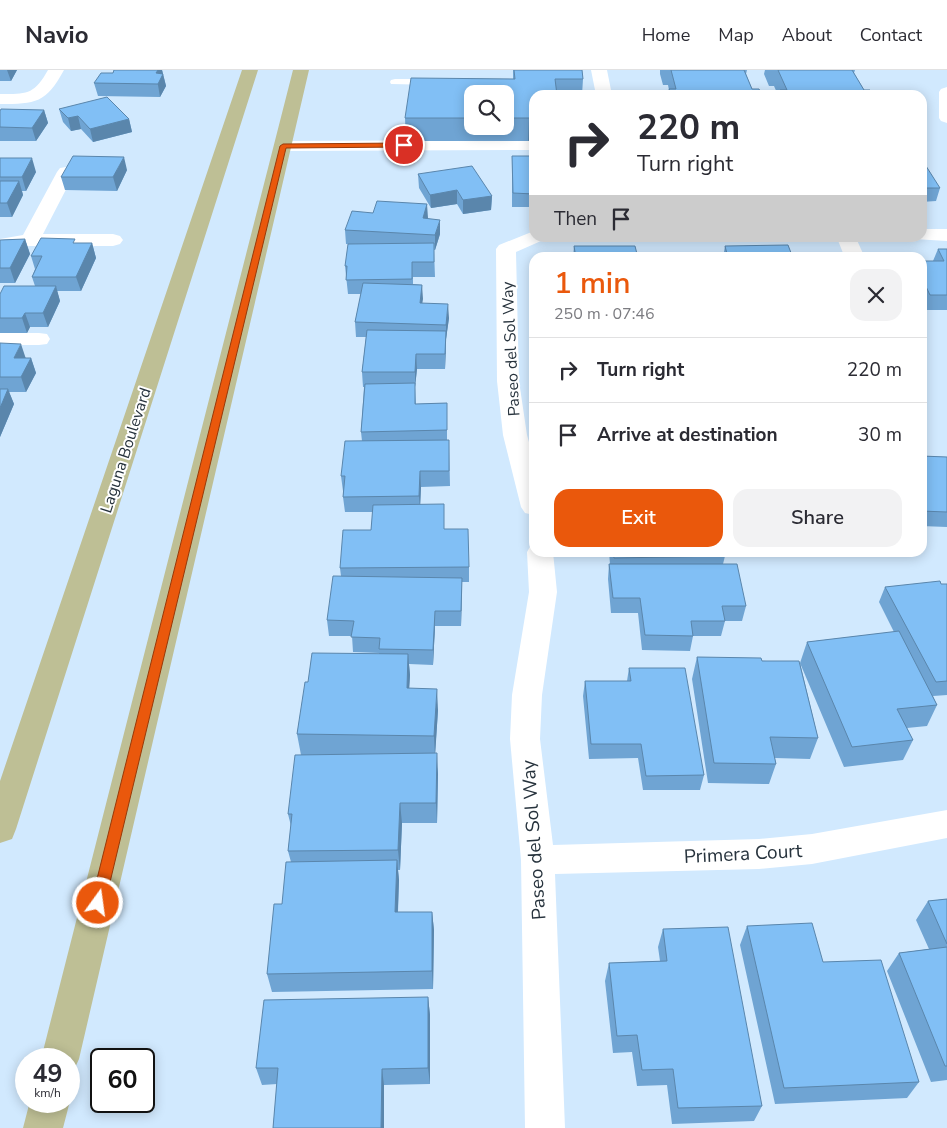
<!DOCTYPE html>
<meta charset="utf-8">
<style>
:root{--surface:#fff;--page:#f2f2f3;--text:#2b2b33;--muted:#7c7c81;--line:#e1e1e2;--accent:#ea580c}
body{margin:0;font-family:"Nunito Sans",sans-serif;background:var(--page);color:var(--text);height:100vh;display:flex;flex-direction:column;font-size:19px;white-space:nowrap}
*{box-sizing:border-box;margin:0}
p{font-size:16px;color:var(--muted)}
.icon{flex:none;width:28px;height:28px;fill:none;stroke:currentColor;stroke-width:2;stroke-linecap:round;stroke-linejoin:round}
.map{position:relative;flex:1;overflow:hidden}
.details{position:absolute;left:529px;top:182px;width:398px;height:305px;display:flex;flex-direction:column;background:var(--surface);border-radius:15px;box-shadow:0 2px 12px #0003}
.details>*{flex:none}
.top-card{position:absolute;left:529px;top:20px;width:398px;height:152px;border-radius:15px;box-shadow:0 2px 12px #0003;background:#fff;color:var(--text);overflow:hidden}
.controls{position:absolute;left:464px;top:15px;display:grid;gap:10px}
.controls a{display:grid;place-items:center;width:50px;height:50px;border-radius:10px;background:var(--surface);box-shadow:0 2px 12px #0003;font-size:25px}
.speed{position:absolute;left:15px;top:978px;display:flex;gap:10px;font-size:25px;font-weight:700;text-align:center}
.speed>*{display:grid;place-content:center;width:65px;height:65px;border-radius:50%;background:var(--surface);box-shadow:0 2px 12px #0003;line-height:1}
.speed small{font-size:12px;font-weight:400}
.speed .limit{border:2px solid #111;border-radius:8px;background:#fff;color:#111}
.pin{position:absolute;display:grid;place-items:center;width:42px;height:42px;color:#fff;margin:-21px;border:2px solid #fff;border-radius:50%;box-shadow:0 1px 5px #0007}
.me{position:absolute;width:55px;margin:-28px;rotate:14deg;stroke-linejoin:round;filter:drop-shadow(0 0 4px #0008)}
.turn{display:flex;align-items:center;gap:18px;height:105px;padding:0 25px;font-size:22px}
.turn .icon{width:65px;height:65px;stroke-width:2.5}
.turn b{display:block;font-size:35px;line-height:42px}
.then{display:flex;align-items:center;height:48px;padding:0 25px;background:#0003;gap:10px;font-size:19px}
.round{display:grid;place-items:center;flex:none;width:52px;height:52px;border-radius:15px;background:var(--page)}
.head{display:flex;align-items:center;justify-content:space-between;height:85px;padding:0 25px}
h1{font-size:30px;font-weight:600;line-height:38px;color:var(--accent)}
.action{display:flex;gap:10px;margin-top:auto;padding:10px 25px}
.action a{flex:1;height:58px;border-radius:15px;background:var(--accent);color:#fff;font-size:20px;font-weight:600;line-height:58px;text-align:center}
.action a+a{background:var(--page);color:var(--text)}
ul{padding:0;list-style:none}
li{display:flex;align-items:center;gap:15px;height:65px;padding:0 25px;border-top:1px solid var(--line)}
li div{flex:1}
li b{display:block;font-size:19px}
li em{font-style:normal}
header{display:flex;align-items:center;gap:30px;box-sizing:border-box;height:70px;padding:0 25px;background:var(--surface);border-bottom:1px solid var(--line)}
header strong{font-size:24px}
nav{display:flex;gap:28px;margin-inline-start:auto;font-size:18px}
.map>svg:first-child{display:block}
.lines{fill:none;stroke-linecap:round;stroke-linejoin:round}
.service{fill:#fff;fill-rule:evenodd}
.minor{fill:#fff;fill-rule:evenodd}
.primary{fill:#bebf95;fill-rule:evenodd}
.wall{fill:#6fa4d3;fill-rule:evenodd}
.shaded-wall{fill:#5a86ac}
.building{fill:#81bff5;stroke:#5a86ac}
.route{fill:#ea580c;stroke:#983908}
.labels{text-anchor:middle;stroke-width:4;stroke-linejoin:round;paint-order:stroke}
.street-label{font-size:16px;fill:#27333d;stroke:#fff}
.near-street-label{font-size:19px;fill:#27333d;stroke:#fff}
</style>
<header>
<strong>Navio</strong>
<nav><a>Home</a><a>Map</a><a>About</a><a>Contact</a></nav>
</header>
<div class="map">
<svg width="947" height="1058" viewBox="0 0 947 1058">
<rect width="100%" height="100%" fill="#d1e9fe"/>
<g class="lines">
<path class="service" d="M395 9H436L441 12 436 15 391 14 390 12 391 10Z"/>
<path class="minor" d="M48 0H64C46 33 36 34 0 34V24C27 24 34 25 48 0Z
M591 0H607L612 25H596Z
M947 17V53L941 51 939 48V22L941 19Z
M534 70V80L283 81 277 80 274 76 277 72 283 71Z
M66 97 72 98 75 102 43 164H113L120 166 123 170 120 174 113 176H30L0 181V169L23 165 57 102 60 98Z
M921 159H947V171L914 169 913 168H921Z
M534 161V168H543L541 171 516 182 519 311 527 365 534 390V445L525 443 521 437 503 365 497 311 496 179 499 175Z
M837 168H856L865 188H845Z
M0 263H39L47 264 50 269 47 274 39 275H0Z
M531 475H534V482H553L557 522 542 625 540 669 553 775 759 769 812 764 947 740V768L812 794 759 799 555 804 565 1058H525L521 790 510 669 512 625 529 522 527 482Z"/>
<path class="primary" d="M242 0H258L16 759 12 769 0 773V711Z
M293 0H309L79 989 73 1002 69 1004V989H41Z
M69 1029 70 1031 63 1058H23L30 1031H69Z"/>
</g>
<path class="wall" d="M0 0H17L11 11H0Z
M108 0H162L166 16 160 27 98 26 94 13 113 3 114 0Z
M513 0H582L583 9 582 25H534V69L528 71H406L405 48 513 9ZM472 24H505V56H472Z
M660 0H747L746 4 752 19 762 25H668L669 20 668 15H663L660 4Z
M765 0H855L854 3 864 20 873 25H778L774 16H769L764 4Z
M59 39 129 49 132 62 93 72 81 59 71 61 63 52Z
M44 40 48 53 36 71H0V41Z
M512 86H534V137H512Z
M0 88 36 102 26 121H22L23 125 12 147H0Z
M921 96 940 118 936 131 921 132Z
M127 100 117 121 65 120 61 107Z
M418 104 492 126 491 140 463 144 457 134 431 138 419 118Z
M427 134V149L440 164 435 180H434L435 207H413V214L422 215V233L449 248 446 269 445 299H417L415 317 416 334 447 333V370H449L450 416 421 417 420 434 444 459 469 497V512H462L461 556H435L433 595 409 594 410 605 409 618 438 640 435 683 438 704 437 753H402L400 800H398L399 810 398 842H432L434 860 433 919 272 922 267 904 291 792 288 781 291 756 288 744 301 685 297 664 308 612 379 584V583L353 582 352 566H329L327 550 341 506 340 498 371 460 373 442H345L343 427V421L341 406 362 371 361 362 364 317H363L362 302 366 267H356L355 252 361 224H348L345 196 352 174H346L345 160 373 143Z
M25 169 30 184 15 213H0V170Z
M76 173H92L96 188 81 221H57L60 231 48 257H30L27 263H0V224L35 216 32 207 35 199 31 186Z
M574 176 638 188H573Z
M725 176 793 188H723Z
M938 179H947V240H925L921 231V191H933Z
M0 273 26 288H31L36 303 26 322H9L14 334 0 367Z
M921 386 947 387V457L921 456Z
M609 482H725V486L723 494 746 536 742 551H725L721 566H693L690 581 642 580 638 543H611L608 509 609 494H610Z
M947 514V625L933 626 937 635 927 656 907 658 913 670 903 690 844 697 800 593 818 668 810 689 775 688 776 694 769 714 708 713 692 609 697 587 800 593 807 572 894 562 879 532 885 517Z
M629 598 704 705 700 720H643L638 688 589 689 583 626 585 611H627Z
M947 829V1010L931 1012 887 901 899 883 929 879 916 850 928 831Z
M747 856 823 892 919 1012 907 1028 775 1034 740 875Z
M663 859 762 1036 754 1051 672 1054 667 1015 637 1016 632 982 613 983 605 911 609 893 660 891 658 877Z
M428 927 430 945V1014L384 1015V1058H273L277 1014 262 1015 256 998Z"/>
<path class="shaded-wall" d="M7 0H17L11 11Z
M158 0H162L166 16 160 27 156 3Z
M44 40 48 53 36 71 32 58Z
M78 46 81 59 71 61 68 48Z
M534 46V69L528 71 529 48Z
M129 49 132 62 93 72 90 59Z
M124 87 127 100 117 121 113 107Z
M32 88 36 102 26 121 22 107Z
M19 111 23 125 12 147 7 133Z
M457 120V134L431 138 430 125Z
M492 126 491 140 463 144V130Z
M427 134 428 148 423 163V148Z
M440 150V164L435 180V165Z
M25 169 30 184 15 213 10 198Z
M92 173 96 188 81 221 76 207Z
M422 215 423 229 420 248V233Z
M56 216 60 231 48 257 43 243Z
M448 234 449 248 446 269V255Z
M25 243 30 257 27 263 22 248Z
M446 261V276L445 299V284Z
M21 274 26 289 14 288Z
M416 284 417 299 415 317V302Z
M31 288 36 303 26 322 21 307Z
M8 319 14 334 0 367V338Z
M420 401 421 417 420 441 419 426Z
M462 508V523L461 556V541Z
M435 541V556L433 595V580Z
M408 584 410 605 408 639 407 618Z
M437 619 438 640 435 687 434 666Z
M437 683 438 704 437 753 436 733Z
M400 733 402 753 400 800 398 780Z
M397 790 399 810 397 861 395 842Z
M432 842 434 860 433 919 432 901Z
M428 927 430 945V1014L428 998Z
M382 999 384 1015V1058H381Z"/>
<path class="building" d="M114 0H158L156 3 163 4 158 14 94 13 101 3H113Z
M514 0H582L583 9H555L557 25H534V46L529 48H505V24H472V48H405L411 8 515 9Z
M671 0H744L752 19H759L762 25H671L669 19H676Z
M778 0H852L864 20H870L873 25H782L780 20H787Z
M107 27 129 49 90 59 78 46 68 48 59 39Z
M1 39 44 40 32 58 0 57V41Z
M73 86 124 87 113 107H61Z
M512 86H534V124L513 123Z
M0 88H32L22 107H0Z
M472 96 492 126 463 130 457 120 430 125 418 104Z
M921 96H926L940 118H921Z
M0 111H19L7 133H0Z
M377 131 427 134 423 148 440 150 435 165 345 160 352 141 373 143Z
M41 168 75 169 73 173H92L76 207H32L42 186H31Z
M25 169 10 198H0V170Z
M434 173V192H412V209L346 210 347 196H345L348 174Z
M788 175 793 188H728L725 176Z
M574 176H635L638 188H576Z
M938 179H947V225H930L921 206V191H944Z
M363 213 422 215 420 233 448 234 446 255 355 252Z
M4 216H56L43 243H25L22 248H0V224Z
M367 260 446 261 445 284H416L415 302H362Z
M0 273 21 274 14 288H31L21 307H0Z
M415 313V334L447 333V360L361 362 365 314Z
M0 319H8L0 338Z
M449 370V401H420L419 426 343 427 345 406H341L345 371Z
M921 386 947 387V442L921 441Z
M444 434V459H468L469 497 340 498 343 460H371L373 435Z
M613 482H725V486L614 488Z
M609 494H737L746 536H722L725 551H691L693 566 645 565 640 528H613Z
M333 506 462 508 461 541H435L433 580 379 579 380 568 351 567 354 551 327 550Z
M940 511 941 514H947V611L936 612 885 517Z
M899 561 937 635 897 639 913 670 852 677 807 572Z
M312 583 408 584 407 618 437 619 434 666 297 664 305 612H308Z
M697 587 761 588 762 591H799L818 668 770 667 776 694 714 693Z
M629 598H685L704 705 646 706 641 674H591L585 611H631Z
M437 683 436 733H400L398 780 288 781 292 744H288L295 685Z
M397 790 395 842H432V901L267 904 274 834H282L286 792Z
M947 829V874L928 831Z
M812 853 823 892 881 890 919 1012 784 1018 747 856Z
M728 857 762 1036 678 1038 673 999 642 1000 637 965 617 966 609 893 667 891 663 859Z
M947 877V996H945L899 883Z
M428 927V998L382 999 381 1058H273L278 998H256L264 930Z"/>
<path class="route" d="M404 73 407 75 406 77 286 78 105 833 103 838 98 840 93 838 91 833 280 76 283 74Z"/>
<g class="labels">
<g class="street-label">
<text transform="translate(510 279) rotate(-93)" y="6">Paseo del Sol Way</text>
<text transform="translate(125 380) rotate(-72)" y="6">Laguna Boulevard</text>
</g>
<g class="near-street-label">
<text transform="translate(533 770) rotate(-94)" y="7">Paseo del Sol Way</text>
<text transform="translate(743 783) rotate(-3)" y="7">Primera Court</text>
</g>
</g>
</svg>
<div class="controls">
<a><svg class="icon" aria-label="search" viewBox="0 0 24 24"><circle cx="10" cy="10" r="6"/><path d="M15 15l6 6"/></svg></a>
</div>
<div class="speed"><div>49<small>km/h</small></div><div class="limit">60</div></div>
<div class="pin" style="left:404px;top:75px;background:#d93025"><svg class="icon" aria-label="arrive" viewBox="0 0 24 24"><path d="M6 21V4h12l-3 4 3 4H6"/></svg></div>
<svg class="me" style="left:98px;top:833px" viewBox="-20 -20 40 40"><circle r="17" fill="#ea580c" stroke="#fff" stroke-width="3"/><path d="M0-11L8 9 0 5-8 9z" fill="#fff"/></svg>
<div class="top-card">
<div class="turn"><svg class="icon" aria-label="right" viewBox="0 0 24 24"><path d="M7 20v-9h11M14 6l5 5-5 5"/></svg><div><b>220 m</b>Turn right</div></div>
<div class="then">Then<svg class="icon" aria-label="arrive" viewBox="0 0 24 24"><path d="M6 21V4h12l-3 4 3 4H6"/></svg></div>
</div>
<section class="details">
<div class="head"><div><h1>1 min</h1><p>250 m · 07:46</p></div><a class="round"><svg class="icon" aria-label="close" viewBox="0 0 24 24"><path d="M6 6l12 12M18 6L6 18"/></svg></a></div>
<ul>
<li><svg class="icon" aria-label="right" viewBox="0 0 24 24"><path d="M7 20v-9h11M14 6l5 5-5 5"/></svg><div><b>Turn right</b></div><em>220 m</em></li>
<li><svg class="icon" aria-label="arrive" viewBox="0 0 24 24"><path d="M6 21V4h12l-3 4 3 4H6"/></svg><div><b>Arrive at destination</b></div><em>30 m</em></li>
</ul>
<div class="action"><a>Exit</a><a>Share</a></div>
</section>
</div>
